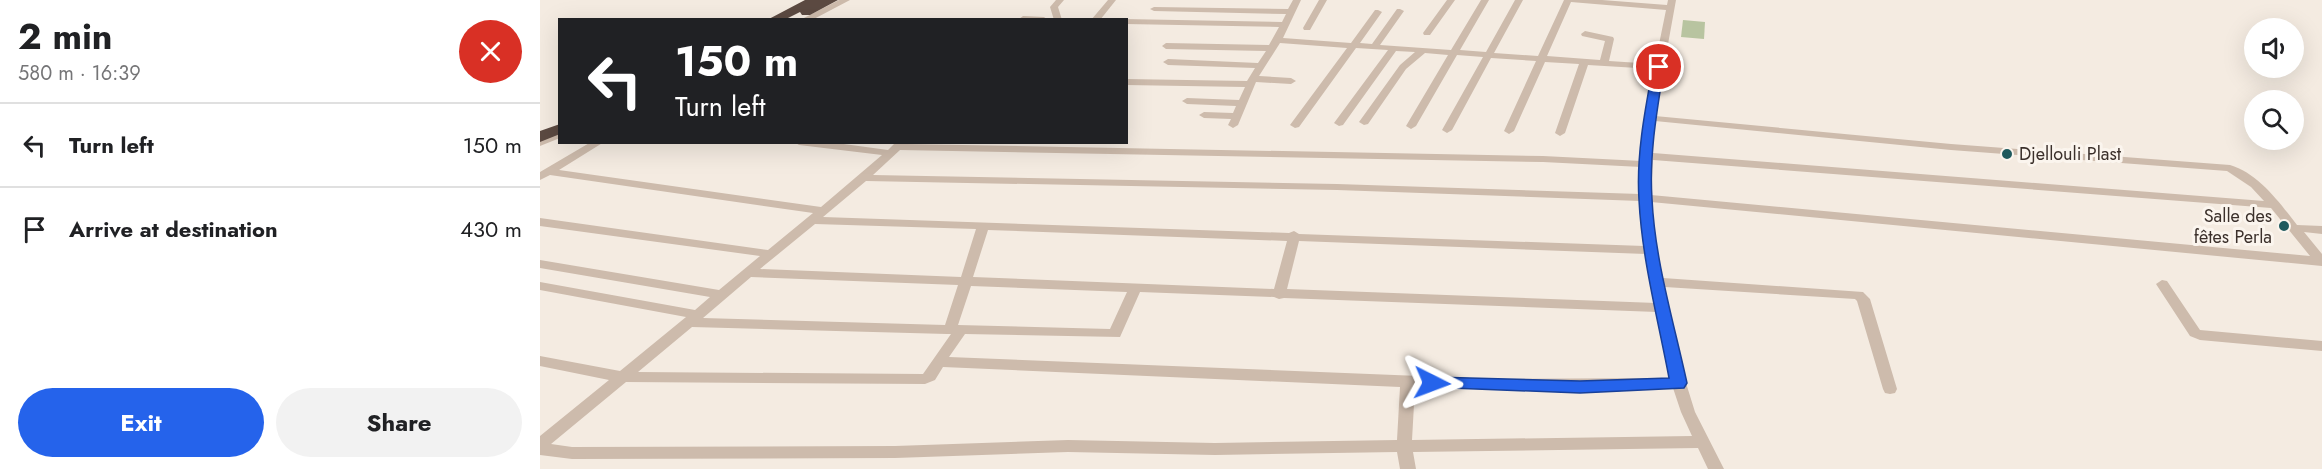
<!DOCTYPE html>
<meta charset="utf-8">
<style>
:root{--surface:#fff;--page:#f2f2f2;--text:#202124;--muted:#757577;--line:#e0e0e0;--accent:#2563eb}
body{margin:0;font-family:Jost,sans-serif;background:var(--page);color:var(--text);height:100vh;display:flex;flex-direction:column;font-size:22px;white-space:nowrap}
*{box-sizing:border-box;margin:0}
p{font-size:20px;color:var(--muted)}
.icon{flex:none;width:33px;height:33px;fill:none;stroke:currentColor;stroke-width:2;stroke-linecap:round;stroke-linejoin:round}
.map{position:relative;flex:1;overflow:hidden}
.side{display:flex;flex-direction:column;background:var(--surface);width:540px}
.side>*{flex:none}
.top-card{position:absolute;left:18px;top:18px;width:570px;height:126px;border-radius:0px;box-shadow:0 6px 24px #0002;background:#202124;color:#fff;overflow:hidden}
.tools{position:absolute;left:1704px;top:18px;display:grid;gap:12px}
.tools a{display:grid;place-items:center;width:60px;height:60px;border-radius:50%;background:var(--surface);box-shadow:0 6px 24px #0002;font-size:30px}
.pin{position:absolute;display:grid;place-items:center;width:51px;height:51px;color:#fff;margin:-26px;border:3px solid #fff;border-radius:50%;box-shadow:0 2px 6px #0007}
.me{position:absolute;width:66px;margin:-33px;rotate:93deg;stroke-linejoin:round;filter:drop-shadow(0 0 4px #0008)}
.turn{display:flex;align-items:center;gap:21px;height:126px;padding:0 18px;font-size:27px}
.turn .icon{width:78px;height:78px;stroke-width:2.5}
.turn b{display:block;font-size:42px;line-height:51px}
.round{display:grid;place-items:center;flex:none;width:63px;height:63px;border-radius:32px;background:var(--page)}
.overview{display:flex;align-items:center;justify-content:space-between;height:102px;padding:0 18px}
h1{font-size:36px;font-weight:700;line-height:45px}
.primary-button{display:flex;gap:12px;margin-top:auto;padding:12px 18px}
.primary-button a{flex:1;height:69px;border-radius:36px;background:var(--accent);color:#fff;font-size:24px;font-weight:700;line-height:69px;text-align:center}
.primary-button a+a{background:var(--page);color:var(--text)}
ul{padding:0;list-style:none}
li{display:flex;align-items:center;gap:18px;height:84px;padding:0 18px;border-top:2px solid var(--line)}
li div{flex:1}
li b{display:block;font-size:22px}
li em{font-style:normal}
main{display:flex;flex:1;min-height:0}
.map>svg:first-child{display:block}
.green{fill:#b8c4a0}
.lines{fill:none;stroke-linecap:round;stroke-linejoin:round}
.minor{fill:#cdbbac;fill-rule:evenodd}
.highway{fill:#5c4a42;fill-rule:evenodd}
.route{fill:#2563eb;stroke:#184099;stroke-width:1.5}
.poi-dot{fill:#1f5a5e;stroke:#fbf5ee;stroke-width:2}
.labels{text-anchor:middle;stroke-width:6;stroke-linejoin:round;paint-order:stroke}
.poi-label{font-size:18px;fill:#3b302b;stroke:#fbf5ee;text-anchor:start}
</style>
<main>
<section class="side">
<div class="overview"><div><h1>2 min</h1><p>580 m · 16:39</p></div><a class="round" style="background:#d93025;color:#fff"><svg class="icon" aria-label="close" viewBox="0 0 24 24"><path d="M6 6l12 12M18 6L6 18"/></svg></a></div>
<ul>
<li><svg class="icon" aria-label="left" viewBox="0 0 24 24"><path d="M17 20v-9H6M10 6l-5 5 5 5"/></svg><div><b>Turn left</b></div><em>150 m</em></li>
<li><svg class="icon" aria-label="arrive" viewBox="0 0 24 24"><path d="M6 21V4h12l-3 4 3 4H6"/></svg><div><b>Arrive at destination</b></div><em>430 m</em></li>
</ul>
<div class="primary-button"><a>Exit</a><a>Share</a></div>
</section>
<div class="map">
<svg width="1782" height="469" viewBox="0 0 1782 469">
<rect width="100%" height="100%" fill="#f4ebe1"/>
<path class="green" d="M1143 20 1165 22 1164 39 1141 37Z"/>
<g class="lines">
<path class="minor" d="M299 0H310L272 20H260Z
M516 0H524L518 7 522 20H514L510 7Z
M568 0H576L560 20H551Z
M753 0H761L743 38 811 43 835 10H838L842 12 820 43 832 44 857 9H860L864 11 840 45 911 50 941 0H949L920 50 946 52 975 0H983L954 53 998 56 1024 0H1062L1127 5 1128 0H1136L1115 116 1411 144 1690 165C1718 173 1740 203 1757 225L1782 226V234L1764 232 1782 254V266L1111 202 1117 250 1123 278 1323 292 1330 299 1357 389 1355 393 1350 394 1345 393 1343 389 1317 301 1315 299 1125 287 1146 383 1155 412 1184 469H1168L1158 448 873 452 876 469H860L857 452 675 455 528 452 355 458 32 459 0 455V436L69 380 0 366V356L80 371 146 317 0 290V282L155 310 170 297 0 268V260L179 290 220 256 0 226V218L228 250 273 213 10 175 0 180V172L51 142H64L19 170 281 207 342 155 259 145 254 142H289L348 150 356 142H368L367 144 1003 156 1102 161 1101 156 1102 154 1105 118 1114 69 1048 65 1025 133 1020 136 1015 133 1039 64 1005 62 974 131 969 134 964 131 996 61 951 58 912 130 907 133 902 130 943 57 917 55 876 126 871 129 866 126 908 55 885 53 866 69 828 124 824 125 819 122 860 65 875 52 856 51 803 125 799 126 794 123 848 50 816 48 759 127 755 128 750 125 807 48 740 43 719 76 751 78 756 81 751 84 716 82 698 125 693 128 688 125 691 119 664 118 659 115 664 112 693 113 696 106 647 104 642 101 647 98 699 100 705 87 586 85V79L707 81 715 68 628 65 623 62 628 59 718 63 726 51 626 49 622 46 626 43 729 45 739 27 586 24V20L583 19 742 22 746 14 614 11 610 9 614 7 748 9ZM1031 2 1126 10 1115 64 1069 61 1074 39 1073 37 1045 31 1041 34 1042 36 1065 41 1060 60 1007 56ZM1115 121 1411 150 1687 171 1711 187 1724 201 1113 153ZM360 150 1003 162 1101 167 1100 194 797 184 333 175ZM1113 160 1731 208 1770 256 1111 195ZM326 181 797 190 1100 201 1104 246 759 234 754 231 749 233 283 217ZM275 224 436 229 421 277 220 269ZM448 230 747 241 734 289 433 277ZM759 241 1106 254 1116 303 747 289ZM211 277 418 285 405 325 163 318ZM431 286 587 292 570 329 418 325ZM600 292 734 297 739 299 744 298 1117 312 1131 378 954 379 409 357 425 334 580 337ZM152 327 407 334H411L383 374 98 372ZM403 367 860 387 857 440 675 443 528 440 355 446 32 447 11 444 86 382 385 384 395 380ZM875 387 1046 390 1133 388 1141 412 1152 436 872 440Z
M779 0H787L770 30H764L763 28Z
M907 0H915L890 35H884L883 33Z
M483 16 504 17 508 20 479 19Z
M20 131V138L0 146V139Z
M1622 280 1627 281 1660 330 1782 341V351L1660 340 1650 336 1616 284Z"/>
<path class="highway" d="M265 0H298L270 15H262L260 12 244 20H227Z
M20 124V134L0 142V131Z"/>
</g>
<path class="route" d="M1119 64 1124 67C1117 110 1109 155 1112 199 1115 261 1134 323 1147 383L1144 388 1040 393 886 387 884 383 886 379 892 377 1040 381 1129 378C1118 319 1102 260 1099 200 1096 156 1105 110 1113 67Z"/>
<g class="poi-dot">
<circle cx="1467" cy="154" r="6"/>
<circle cx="1744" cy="226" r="6"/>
</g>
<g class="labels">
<g class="poi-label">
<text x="1479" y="160">Djellouli Plast</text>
<text x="1732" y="222" text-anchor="end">Salle des<tspan x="1732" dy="21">fêtes Perla</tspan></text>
</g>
</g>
</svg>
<div class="tools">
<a><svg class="icon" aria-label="sound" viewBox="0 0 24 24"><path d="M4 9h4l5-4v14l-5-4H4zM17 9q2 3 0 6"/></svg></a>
<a><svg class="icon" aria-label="search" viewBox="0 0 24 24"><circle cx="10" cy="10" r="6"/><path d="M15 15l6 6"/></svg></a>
</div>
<div class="pin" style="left:1119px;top:67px;background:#d93025"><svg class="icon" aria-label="arrive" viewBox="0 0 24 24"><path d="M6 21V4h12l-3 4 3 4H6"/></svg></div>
<svg class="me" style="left:892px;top:383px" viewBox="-20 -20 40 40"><path d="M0-17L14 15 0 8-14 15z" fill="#2563eb" stroke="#fff" stroke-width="4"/></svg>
<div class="top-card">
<div class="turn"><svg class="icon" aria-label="left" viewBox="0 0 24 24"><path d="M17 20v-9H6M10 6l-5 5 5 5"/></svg><div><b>150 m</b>Turn left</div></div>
</div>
</div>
</main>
